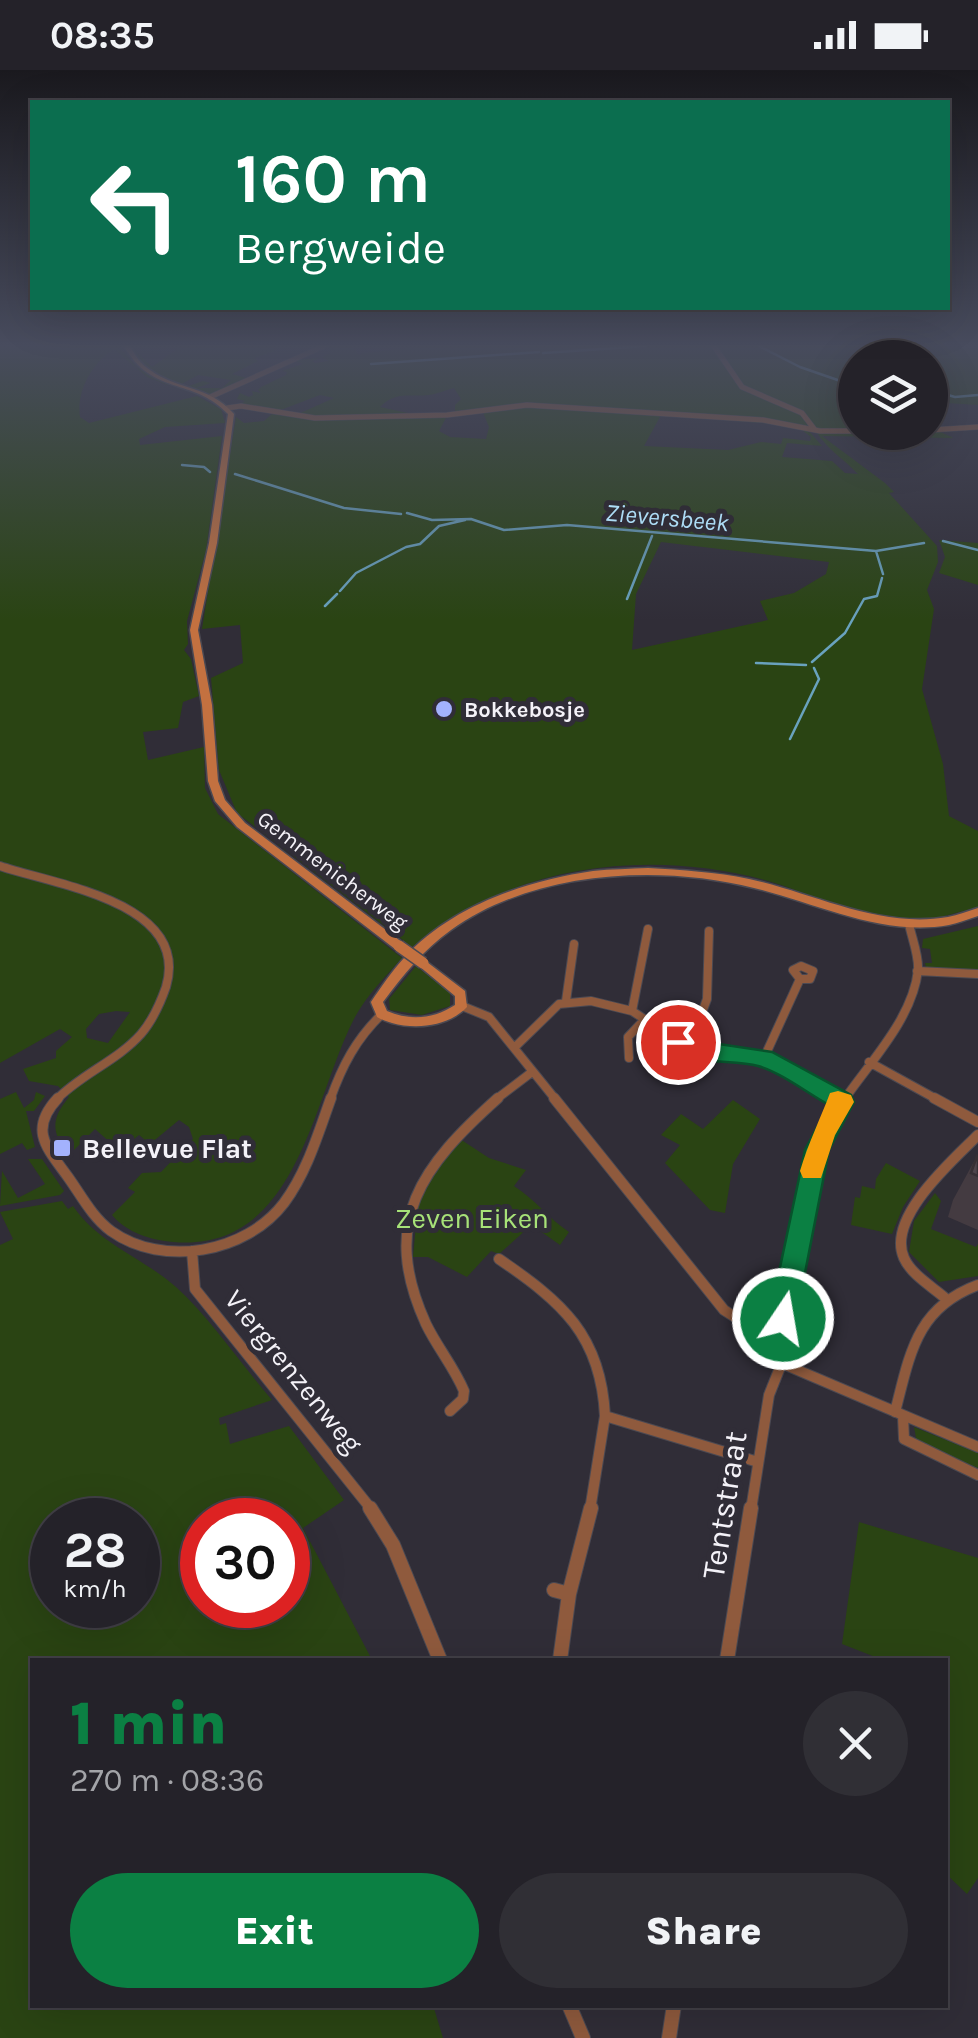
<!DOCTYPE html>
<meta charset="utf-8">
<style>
:root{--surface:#242229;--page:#302f35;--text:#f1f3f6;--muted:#a3a4a8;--line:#413f46;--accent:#0b8043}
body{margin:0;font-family:Karla,sans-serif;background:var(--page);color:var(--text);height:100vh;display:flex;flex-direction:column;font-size:38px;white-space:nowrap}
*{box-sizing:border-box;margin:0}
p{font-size:32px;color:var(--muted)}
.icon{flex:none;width:55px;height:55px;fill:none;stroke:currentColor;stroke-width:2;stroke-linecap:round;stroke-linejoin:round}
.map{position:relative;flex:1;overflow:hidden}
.drawer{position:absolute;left:30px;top:1588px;width:918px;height:350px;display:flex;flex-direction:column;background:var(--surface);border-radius:0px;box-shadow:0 10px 40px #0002,0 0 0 2px var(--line)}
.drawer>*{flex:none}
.top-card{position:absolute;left:30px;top:30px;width:920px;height:210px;border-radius:0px;box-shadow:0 10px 40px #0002,0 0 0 2px var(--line);background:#0b6e4f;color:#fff;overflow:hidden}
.controls{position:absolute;left:838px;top:270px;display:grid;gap:20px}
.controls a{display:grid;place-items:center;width:110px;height:110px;border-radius:50%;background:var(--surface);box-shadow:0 10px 40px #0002,0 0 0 2px var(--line);font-size:50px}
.speed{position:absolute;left:30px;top:1428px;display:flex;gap:20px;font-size:50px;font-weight:700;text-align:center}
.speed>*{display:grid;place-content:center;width:130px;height:130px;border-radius:50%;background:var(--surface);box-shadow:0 10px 40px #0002,0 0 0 2px var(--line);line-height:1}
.speed small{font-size:25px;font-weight:400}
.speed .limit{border:15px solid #d22;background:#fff;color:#111}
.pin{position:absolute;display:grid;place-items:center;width:85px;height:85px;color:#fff;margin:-42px;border:5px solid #fff;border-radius:50%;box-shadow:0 2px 10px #0007}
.me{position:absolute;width:110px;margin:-55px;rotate:12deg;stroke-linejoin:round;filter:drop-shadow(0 0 8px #0008)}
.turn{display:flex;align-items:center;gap:35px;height:210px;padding:0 40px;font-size:45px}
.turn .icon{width:130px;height:130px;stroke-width:2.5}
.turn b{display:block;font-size:70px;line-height:85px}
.round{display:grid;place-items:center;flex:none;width:105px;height:105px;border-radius:52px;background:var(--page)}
.headline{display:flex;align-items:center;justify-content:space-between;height:170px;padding:0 40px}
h1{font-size:60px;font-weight:800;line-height:75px;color:var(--accent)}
.button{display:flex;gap:20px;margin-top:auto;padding:20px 40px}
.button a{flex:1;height:115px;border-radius:60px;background:var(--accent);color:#fff;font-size:40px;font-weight:800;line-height:115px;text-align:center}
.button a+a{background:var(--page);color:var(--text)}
.status{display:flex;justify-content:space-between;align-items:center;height:70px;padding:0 50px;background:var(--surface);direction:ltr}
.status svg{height:28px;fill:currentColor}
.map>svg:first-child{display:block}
.green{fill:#2a4413;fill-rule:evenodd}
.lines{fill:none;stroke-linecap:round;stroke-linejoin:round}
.stream{stroke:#69a2be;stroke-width:2.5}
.street-far3-casing{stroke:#4b4952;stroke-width:6}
.street-far2-casing{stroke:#4b4952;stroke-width:10}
.street-far1-casing{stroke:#4b4952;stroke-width:12}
.street-casing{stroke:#4b4952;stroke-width:16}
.secondary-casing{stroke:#4b4952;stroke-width:3}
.street-far3{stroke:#8f5a3d;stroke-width:5}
.street-far2{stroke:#8f5a3d;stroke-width:8}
.street-far1{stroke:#8f5a3d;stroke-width:10}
.street{stroke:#8f5a3d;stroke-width:14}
.secondary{fill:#c37140;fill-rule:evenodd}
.secondary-bridge-casing{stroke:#4b4952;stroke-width:14;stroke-linecap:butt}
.secondary-bridge{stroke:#c37140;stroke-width:11}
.wall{fill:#443b41}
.building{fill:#4f454c;stroke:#373035;stroke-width:2.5}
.route{fill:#0b8043;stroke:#07532c;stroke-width:2.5}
.slow{fill:#f59e0b}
.poi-dot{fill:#a3b2fd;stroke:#302d37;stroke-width:4}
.labels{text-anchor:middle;stroke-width:10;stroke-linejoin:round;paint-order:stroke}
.far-poi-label{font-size:22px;font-weight:bold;fill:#f4f2f8;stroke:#302d37;text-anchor:start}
.far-street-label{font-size:22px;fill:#f4f2f8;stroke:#302d37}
.far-water-label{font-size:25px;font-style:italic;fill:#addcf5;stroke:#302d37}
.poi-label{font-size:28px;font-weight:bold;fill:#f4f2f8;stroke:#302d37;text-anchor:start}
.park-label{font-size:28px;fill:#a7e278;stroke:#302d37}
.street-label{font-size:28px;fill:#f4f2f8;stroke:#302d37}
.near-street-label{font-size:32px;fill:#f4f2f8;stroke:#302d37}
</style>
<div class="status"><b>08:35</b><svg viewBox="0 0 49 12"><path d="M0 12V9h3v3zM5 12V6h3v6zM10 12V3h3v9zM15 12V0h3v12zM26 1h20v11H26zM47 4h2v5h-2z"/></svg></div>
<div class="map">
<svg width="978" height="1968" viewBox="0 0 978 1968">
<rect width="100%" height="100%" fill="#302d37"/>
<path class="green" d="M0 276H119L136 297 170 316 147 307 114 279C92 293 76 321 80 347L89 353 197 326 221 339 225 353 165 357 139 369 140 375 222 366 206 480 187 551 188 574 184 580 191 589 199 626 183 632 178 658 143 662 148 690 204 677 205 718 218 744 402 888C385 907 367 925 355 947 312 1029 298 1183 173 1172 151 1170 127 1163 112 1145L135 1122 128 1118 142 1103 161 1102 193 1069 189 1057 179 1050 150 1074 139 1065 120 1081 95 1059 68 1086C52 1062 50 1050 69 1027L58 1016 29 1011 23 999 56 988V981L72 967 60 959 0 993ZM116 941 130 942 108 973 87 968 86 959 99 944Z
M131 276 152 297 181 276H274L275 281 254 288 258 291 232 304 250 309 209 325 186 317 203 311 211 313 196 318H222L231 310 198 305 180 315 142 296Z
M333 276H352L358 284 423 276H953L978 280V335L930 332V288H855V360L818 359 803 345 811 357 528 334 455 342V335L461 329 454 318C446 320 437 324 429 325 410 327 395 321 380 337L408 343 309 347 296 345 334 328 320 325 278 341 241 334 245 331 237 329 240 323 249 327 253 325 252 321 261 323 258 320 261 317 286 305 287 302 282 301 303 294 293 290 320 288 312 291 315 293 329 291 322 287 331 283 328 277Z
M526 336 661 345 644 376 728 380 761 372 781 374 783 368 810 371 811 367 802 360H808L822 376 787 373 782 387 832 391 845 403 858 404C845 390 828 380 817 363L938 361 954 368 822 366 885 413 894 422 889 423 937 476 938 492 927 520 934 539 922 619 943 694 949 746 978 761V837C958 842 939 849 919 850 865 853 815 824 765 810 645 778 509 795 412 877L237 743 219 700 211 608 243 593 240 555 202 559 236 347 244 353 264 351 272 344 315 350 447 346 439 361 450 367 486 369 489 357 482 340ZM661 472 829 492 826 504 794 523 760 531 768 550 632 580 636 524Z
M939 470 978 473V515L939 503 945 487Z
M978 856V899L959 901 926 897 925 893H932L930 879 922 878 923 869Z
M416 896 450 923V936L422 945 390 940 389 929Z
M16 1022 24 1038 34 1030 36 1022 45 1026 34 1041H26L35 1077 27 1080 22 1073 0 1084V1029Z
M733 1030 760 1049 733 1094 725 1143 710 1140 665 1093 680 1075 661 1065 681 1044 703 1059Z
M460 1069 489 1088 526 1100 514 1116C536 1130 548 1148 569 1162L560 1175 533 1156 528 1158 499 1184 491 1181 467 1207 428 1187H413L419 1122Z
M28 1089H42L64 1121 60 1125 0 1136 2 1101 18 1128 45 1114Z
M886 1093 920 1111 903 1137 892 1164 851 1155 855 1127 860 1128 862 1116 875 1119 876 1109Z
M935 1123 941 1131 931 1159 976 1177 978 1174V1206L939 1212 909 1182 914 1151Z
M62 1131 68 1139 73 1136C100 1175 142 1187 176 1217 211 1249 240 1293 272 1330L219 1348 220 1355 226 1353 230 1374 289 1356 344 1430 303 1458 371 1588 32 1590V1935H433L443 1968H0V1175L13 1169 0 1142ZM52 1450H138V1535H52ZM202 1450H288V1535H202Z
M914 1357 978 1383V1398L917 1373Z
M859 1452 978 1488V1808L967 1824 945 1803V1590H883L842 1574Z"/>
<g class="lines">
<path class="stream" d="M759 276 800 297 855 316
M543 283 646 276
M371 294 539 282
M930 320 955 327 978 325
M182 395 204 397 210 402
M235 404 344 438 401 444
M407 443 432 450 471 449 504 460 567 455 876 481 924 473
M943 471 978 480
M876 481 883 504
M340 521 356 503 406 477 420 474 439 456 465 450
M627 529 652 466
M325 536 337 524
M812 592 845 563 864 529 877 526 882 508
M756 593 806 595
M790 669 819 609 814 598"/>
<defs>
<path id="street-far3" d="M714 276 742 317 802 343 815 360
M210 327 324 276
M227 338 241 336 315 348 447 345 527 335 763 350 820 361H855
M930 360 978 357"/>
<path id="street-far2" d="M0 796C55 815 191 832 166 917 160 934 153 950 141 964 117 991 81 1004 56 1030
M801 896 813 901 810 909H800L793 900Z
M917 901 978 904
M566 931 574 874
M462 936 489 947 556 1030
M632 941 648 859
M515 977 559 934 591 931 632 941 689 978 764 988 840 1030
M689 978 707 929 709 861
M629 988 628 967 645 949
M764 988 800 909
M869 992 938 1030
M330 1030C342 996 356 969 382 944
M495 1030 532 1002
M844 1030C870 992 913 948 918 900 919 885 912 869 909 854"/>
<path id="street-far1" d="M58 1028C28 1060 47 1078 68 1107 81 1125 92 1147 111 1161 163 1198 246 1183 284 1133 307 1102 318 1064 331 1028
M554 1028 724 1240 775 1273 788 1296 978 1377
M835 1028 843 1032
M934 1028 978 1052
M192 1181 195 1219 372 1440
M499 1189C562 1232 601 1265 605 1346L758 1392
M944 1227C931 1216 911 1204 904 1188 886 1148 952 1091 978 1065
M770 1270C811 1193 795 1101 846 1028
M450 1341 463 1329 464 1321C454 1297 437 1277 426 1254 379 1151 422 1096 498 1028
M895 1342C910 1284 916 1238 978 1215
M903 1346 904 1369 978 1405
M590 1440 605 1346
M751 1440 769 1325 783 1290"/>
<path id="street" d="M370 1438 393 1475 440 1590
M554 1520 569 1524 591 1438
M560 1590 569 1524
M727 1590 751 1438
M569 1935 583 1968
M669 1968 674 1935"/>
<path id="secondary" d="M124 276H130C135 285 140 294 150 300 179 321 207 314 234 344L217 473 198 560 212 635 218 711 225 730 245 753 403 873 405 876 403 879H395L237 757 215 731 208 711 202 635 190 560 209 473 228 344C193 307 152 326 124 276Z
M648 798C682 800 716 802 749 809 814 823 879 859 948 847 958 845 968 841 978 838V846C968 849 958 853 949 855 882 867 817 833 754 818 658 794 533 801 451 860 423 880 403 905 383 932L387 941C410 951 434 949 455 935V926L419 896 417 893 423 889 465 921 467 937C449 956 417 960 392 953 389 952 380 949 377 947 377 946 371 933 371 932 381 917 392 901 404 888 451 836 525 811 593 801 611 799 630 799 648 798Z"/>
</defs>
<use href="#street-far3" class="street-far3-casing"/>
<use href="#street-far2" class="street-far2-casing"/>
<use href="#street-far1" class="street-far1-casing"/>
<use href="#street" class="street-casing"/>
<use href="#secondary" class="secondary-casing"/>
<use href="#street-far3" class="street-far3"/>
<use href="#street-far2" class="street-far2"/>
<use href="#street-far1" class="street-far1"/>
<use href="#street" class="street"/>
<use href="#secondary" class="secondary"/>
<defs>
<path id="secondary-bridge" d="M399 876 423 893"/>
</defs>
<use href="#secondary-bridge" class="secondary-bridge-casing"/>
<use href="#secondary-bridge" class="secondary-bridge"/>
</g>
<path class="wall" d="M977 1086 978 1087V1160L948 1147 953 1130Z"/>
<path class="building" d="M977 1086 978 1087V1106L971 1103Z"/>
<linearGradient id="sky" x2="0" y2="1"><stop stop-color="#1a191e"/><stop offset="0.5" stop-color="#484c5e"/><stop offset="1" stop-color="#484c5e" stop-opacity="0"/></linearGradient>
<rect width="978" height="551" fill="url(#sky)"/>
<path class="route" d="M678 963 699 971 772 982 851 1025 854 1032 829 1080 796 1249 792 1257 783 1261 773 1257 769 1249 805 1080 829 1035C807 1023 782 1003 758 996 731 988 685 998 667 972Z"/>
<path class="slow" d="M838 1021 851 1025 854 1032 835 1065 821 1108H803L800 1101C808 1074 821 1047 830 1023Z"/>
<g class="poi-dot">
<circle cx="444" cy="639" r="10"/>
<rect x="52" y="1068" width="20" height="20" rx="5"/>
</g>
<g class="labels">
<g class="far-poi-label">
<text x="464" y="647">Bokkebosje</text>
</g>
<g class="far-street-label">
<text transform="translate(333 800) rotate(37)" y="8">Gemmenicherweg</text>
</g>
<g class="far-water-label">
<text transform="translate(667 447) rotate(5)" y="9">Zieversbeek</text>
</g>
<g class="poi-label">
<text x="82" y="1088">Bellevue Flat</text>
</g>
<g class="park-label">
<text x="472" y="1158">Zeven Eiken</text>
</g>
<g class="street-label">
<text transform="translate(294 1301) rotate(51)" y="10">Viergrenzenweg</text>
</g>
<g class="near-street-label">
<text transform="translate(724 1435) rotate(-81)" y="11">Tentstraat</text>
</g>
</g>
</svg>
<div class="controls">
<a><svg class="icon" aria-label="layers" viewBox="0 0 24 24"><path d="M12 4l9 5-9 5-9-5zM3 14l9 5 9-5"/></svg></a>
</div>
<div class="speed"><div>28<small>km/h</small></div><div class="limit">30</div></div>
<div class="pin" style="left:678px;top:972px;background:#d93025"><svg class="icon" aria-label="arrive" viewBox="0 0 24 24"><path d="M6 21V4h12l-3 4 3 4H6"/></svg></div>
<svg class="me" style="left:783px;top:1249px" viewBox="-20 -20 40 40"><circle r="17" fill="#0b8043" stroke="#fff" stroke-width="3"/><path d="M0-11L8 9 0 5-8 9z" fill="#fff"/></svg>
<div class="top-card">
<div class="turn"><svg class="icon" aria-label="left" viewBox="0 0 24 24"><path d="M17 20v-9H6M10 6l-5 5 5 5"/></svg><div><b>160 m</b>Bergweide</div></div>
</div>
<section class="drawer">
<div class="headline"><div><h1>1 min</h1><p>270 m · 08:36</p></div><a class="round"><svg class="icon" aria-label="close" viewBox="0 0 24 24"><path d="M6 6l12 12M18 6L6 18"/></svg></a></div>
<div class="button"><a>Exit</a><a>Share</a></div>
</section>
</div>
